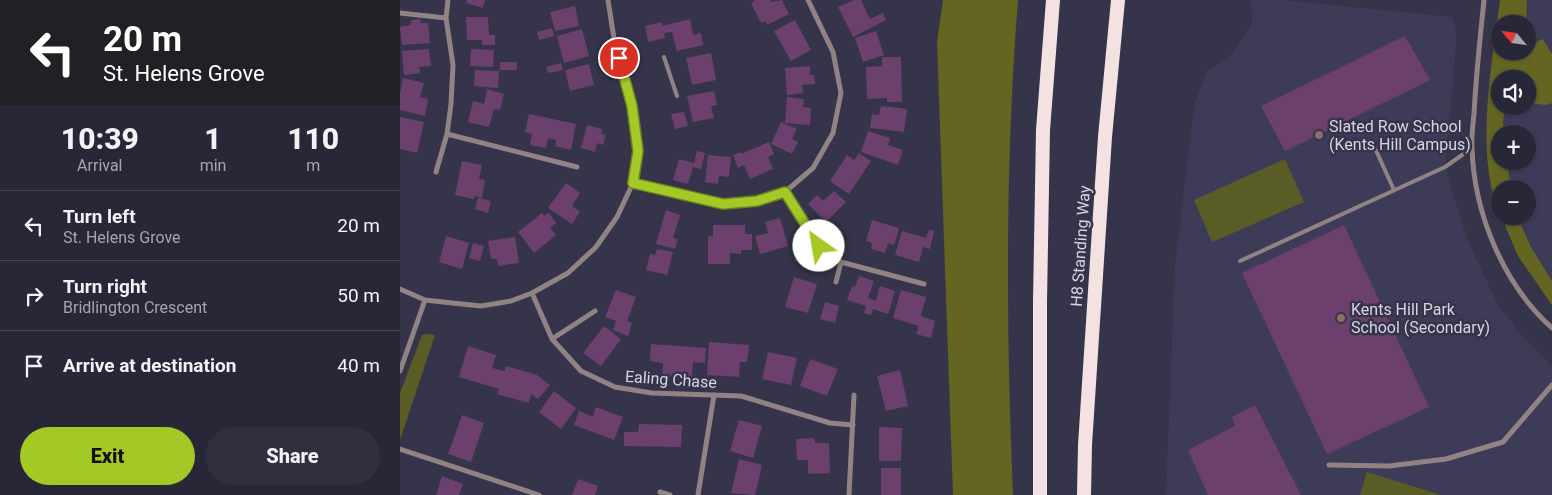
<!DOCTYPE html>
<meta charset="utf-8">
<style>
:root{--surface:#282738;--page:#302f40;--text:#f1f3f6;--muted:#a5a5ae;--line:#444453;--accent:#a4c825}
body{margin:0;font-family:Roboto,sans-serif;background:var(--page);color:var(--text);height:100vh;display:flex;flex-direction:column;font-size:19px;white-space:nowrap}
*{box-sizing:border-box;margin:0}
p{font-size:16px;color:var(--muted)}
.icon{flex:none;width:28px;height:28px;fill:none;stroke:currentColor;stroke-width:2;stroke-linecap:round;stroke-linejoin:round}
.map{position:relative;flex:1;overflow:hidden}
.sheet{display:flex;flex-direction:column;background:var(--surface);width:400px}
.sheet>*{flex:none}
.top-card{background:#202124;color:#fff;overflow:hidden}
.needle{width:32px;rotate:299deg}
.fabs{position:absolute;left:1091px;top:15px;display:grid;gap:10px}
.fabs a{display:grid;place-items:center;width:45px;height:45px;border-radius:50%;background:var(--surface);box-shadow:0 1px 4px #0004,0 0 0 1px var(--line);font-size:25px}
.pin{position:absolute;display:grid;place-items:center;width:42px;height:42px;color:#fff;margin:-21px;border:2px solid #fff;border-radius:50%;box-shadow:0 1px 5px #0007}
.me{position:absolute;width:55px;margin:-28px;rotate:328deg;stroke-linejoin:round;filter:drop-shadow(0 0 4px #0008)}
.turn{display:flex;align-items:center;gap:18px;height:105px;padding:0 20px;font-size:22px}
.turn .icon{width:65px;height:65px;stroke-width:2.5}
.turn b{display:block;font-size:35px;line-height:42px}
.eta{display:flex;justify-content:space-evenly;align-items:center;height:85px;text-align:center}
.eta b{font-size:30px;font-weight:800;line-height:35px}
.button{display:flex;gap:10px;margin-top:auto;padding:10px 20px}
.button a{flex:1;height:58px;border-radius:30px;background:var(--accent);color:#111;font-size:20px;font-weight:800;line-height:58px;text-align:center}
.button a+a{background:var(--page);color:var(--text)}
ul{padding:0;list-style:none}
li{display:flex;align-items:center;gap:15px;height:70px;padding:0 20px;border-top:1px solid var(--line)}
li div{flex:1}
li b{display:block;font-size:19px}
li em{font-style:normal}
main{display:flex;flex:1;min-height:0}
.map>svg:first-child{display:block}
.built{fill:#3e3b58;fill-rule:evenodd}
.green{fill:#5a5c25}
.forest{fill:#636521}
.building{fill:#6c406d}
.lines{fill:none;stroke-linecap:round;stroke-linejoin:round}
.service{stroke:#918384;stroke-width:4}
.minor{stroke:#918384;stroke-width:5}
.trunk{stroke:#f4e2e3;stroke-width:14}
.route-casing{stroke:#6b8218;stroke-width:12}
.route{stroke:#a4c825;stroke-width:9}
.education-dot{fill:#8d6e63;stroke:#35344a;stroke-width:2}
.labels{text-anchor:middle;stroke-width:5;stroke-linejoin:round;paint-order:stroke}
.poi-label{font-size:16px;fill:#d5d5e3;stroke:#35344a;text-anchor:start}
.street-label{font-size:16px;fill:#d5d5e3;stroke:#35344a}
</style>
<main>
<section class="sheet">
<div class="top-card">
<div class="turn"><svg class="icon" aria-label="left" viewBox="0 0 24 24"><path d="M17 20v-9H6M10 6l-5 5 5 5"/></svg><div><b>20 m</b>St. Helens Grove</div></div>
</div>
<div class="eta">
<div><b>10:39</b><p>Arrival</p></div>
<div><b>1</b><p>min</p></div>
<div><b>110</b><p>m</p></div>
</div>
<ul>
<li><svg class="icon" aria-label="left" viewBox="0 0 24 24"><path d="M17 20v-9H6M10 6l-5 5 5 5"/></svg><div><b>Turn left</b><p>St. Helens Grove</p></div><em>20 m</em></li>
<li><svg class="icon" aria-label="right" viewBox="0 0 24 24"><path d="M7 20v-9h11M14 6l5 5-5 5"/></svg><div><b>Turn right</b><p>Bridlington Crescent</p></div><em>50 m</em></li>
<li><svg class="icon" aria-label="arrive" viewBox="0 0 24 24"><path d="M6 21V4h12l-3 4 3 4H6"/></svg><div><b>Arrive at destination</b></div><em>40 m</em></li>
</ul>
<div class="button"><a>Exit</a><a>Share</a></div>
</section>
<div class="map">
<svg width="1152" height="495" viewBox="0 0 1152 495">
<rect width="100%" height="100%" fill="#35344a"/>
<path class="built" d="M851 0H883L1052 17 1056 30V47L1045 167 1067 239 1098 305 1118 331 1152 367V495H766L775 264 795 102 808 70 829 58 852 25Z
M1103 0H1152V296L1111 216H1128V189H1102L1094 86 1100 51H1128V24H1100ZM1100 79H1128V106H1100ZM1100 134H1128V161H1100Z"/>
<path class="green" d="M885 159 904 202 812 242 794 200Z
M28 334 35 335 0 440V393L22 335Z
M967 472 1041 495H960Z"/>
<path class="forest" d="M543 0H618C605 165 606 330 613 495H553L537 42Z
M1100 0H1127L1126 24H1100V51H1128V45L1143 39 1152 54V103L1146 105 1128 103V79H1100V106H1105L1103 123 1104 134H1100V161H1107L1111 189H1100V215C1074 154 1092 65 1100 0Z
M1101 216H1117L1131 247 1152 281V305L1118 256Z"/>
<path class="building" d="M67 0H85L83 8 66 3Z
M356 0H371V2L382 0 389 14 367 25 366 21 361 23 351 3Z
M454 0H461L470 19 483 13 486 20 453 37 438 7Z
M175 6 179 26 155 31 150 12Z
M66 17H88L89 35H95V45H82V40H67Z
M20 19 21 23H28L30 43 2 45 0 27 11 25V20Z
M290 19 293 35 301 33 303 45 277 51 272 32 264 33 265 38 248 42 245 26 262 22V26Z
M395 20 411 50 391 61 374 31Z
M152 28 154 36 139 40 137 32Z
M182 29 189 56 164 63 157 36Z
M476 31 484 55 463 62 455 38Z
M1005 36 1030 80 885 151 861 106Z
M29 49 31 66 19 67 20 73 4 75 2 51Z
M71 49 94 50 93 67 70 66Z
M311 53 316 80 292 85 286 58Z
M482 57H501L502 102H487V98L467 99 466 67 482 66Z
M100 62H117V70H100Z
M161 63 163 70 148 73 146 67Z
M189 64 194 85 170 91 165 70Z
M410 66V75H414L415 84 402 85 403 93 387 95 385 68Z
M75 70 99 71 98 88 74 86Z
M3 78 24 83 20 97 28 99 25 116 0 110V93Z
M87 89 104 94 100 110 94 109 89 127 68 122 73 101 84 104Z
M314 91 317 105 311 106 314 118 293 122 287 96Z
M387 97 404 99 403 107 411 108 410 125 385 123Z
M481 106 507 109 504 132 470 128 472 114 479 115Z
M284 112 288 126 275 129 271 114Z
M129 114 176 124 171 150 155 146 156 140 148 138 146 148 130 145 132 134 125 132Z
M0 117 24 122 17 153 0 149Z
M381 122 397 129 392 139 398 142 392 154 371 144Z
M187 125 202 129 201 134 206 135 203 145 197 143 195 152 181 148Z
M468 131 490 138 488 145 503 150 498 165 461 152Z
M369 142 374 154 368 157 373 169 350 179 344 165 338 168 333 155 341 152V154Z
M297 151 305 153 301 169 293 167 288 184 273 180 279 159 294 163Z
M459 153 471 161 449 194 430 181 447 155 454 160Z
M308 155 331 157 329 177 319 176 318 184 305 182Z
M62 161 82 165 79 179 85 180 82 198 74 196V199L55 195Z
M166 183 180 193 172 206 180 212 172 224 148 208Z
M434 191 446 202 426 222 408 204 417 195 423 201Z
M78 198 91 201 88 213 75 209Z
M266 210 280 215 273 238 278 239 275 249 256 244Z
M142 213 144 216 149 213 156 223 150 228 156 235 134 253 118 232Z
M380 218 388 246 360 254 355 236 368 233 365 222Z
M472 220 499 228 494 245 488 243 485 253 471 249 472 243 466 241Z
M313 225H345V234H352V250H341V254L330 253V264H308V236H313Z
M944 225 1029 407 927 454 842 273Z
M529 230 534 231 530 249 523 247 519 262 495 255 502 231 526 238Z
M46 236 69 243 62 269 39 262Z
M115 237 119 263 98 266 97 259H91L88 241Z
M73 243 84 246 80 261 69 258Z
M257 249 273 252 267 275 246 270 250 254 255 255Z
M459 276 474 281 468 298 476 301 480 286 495 291 488 314 473 309 471 315 464 313 466 306 447 300 452 286 455 287Z
M394 277 417 284 408 313 385 307Z
M216 290 236 297 227 321 232 323 228 336 213 330 216 321 205 317Z
M501 290 526 297 521 316 535 321 531 338 516 334 519 326 493 318Z
M425 302 439 306 435 323 420 319Z
M204 326 221 339 201 366 183 353Z
M309 342 349 345 347 362H340L339 377 307 375Z
M251 344 306 348 305 363 293 362 292 377 262 375 263 363 250 361Z
M68 346 96 355 92 368 105 371 106 366 137 375 150 385 138 399 131 394 129 403 97 394 99 389 59 377Z
M368 352 397 358 391 385 362 379Z
M410 359 438 369 427 396 400 386Z
M500 370 508 406 486 411 477 376Z
M154 391 176 408 161 429 139 412Z
M855 405 901 495H808L788 450 835 426 832 417Z
M196 407 223 417 214 440 174 425 179 411 193 417Z
M62 415 84 423 71 462 48 454Z
M339 420 362 426 353 458 330 451Z
M239 424 282 425 281 447 224 446V432H238Z
M479 427 502 428 501 461H479Z
M414 438 415 443H429L430 473 408 474V460H397L396 439Z
M339 459 362 465 355 495 331 493Z
M481 468H501V495H481Z
M42 476 63 484 59 495H36Z
M178 479 198 486 195 495H172Z"/>
<g class="lines">
<path class="service" d="M264 57 277 96
M974 146 994 190
M840 261 1045 167 1072 148"/>
<path class="minor" d="M1084 0C1080 38 1076 76 1074 114 1073 125 1071 137 1072 148 1074 213 1103 284 1152 328
M0 13 46 18
M47 134 177 167
M36 172 47 134 51 104 53 65 46 18 48 0
M233 183 323 204 357 201 385 192 413 168 433 133 441 93 433 52 408 0
M385 192 419 246 441 262 524 284
M436 282 441 262
M0 289 25 300 52 303 81 306 111 301 132 293 168 273 196 247 217 217 233 183 238 151 232 106 215 45 208 0
M132 293 152 339 181 371 215 387 252 393 341 396 430 423 453 425
M152 339 195 311
M0 371 25 300
M0 449 139 495
M929 465 989 466 1046 459 1103 442 1152 385
M260 492 270 495
M298 495 314 395
M449 495 454 395"/>
<path class="trunk" d="M640 495V302L643 130 653 0
M684 495 685 445 705 137 718 0"/>
</g>
<g class="lines">
<defs>
<path id="route" d="M219 58 232 106 238 151 233 183 323 204 357 201 385 192 419 246"/>
</defs>
<use href="#route" class="route-casing"/>
<use href="#route" class="route"/>
</g>
<g class="education-dot">
<circle cx="919" cy="135" r="5"/>
<circle cx="941" cy="318" r="5"/>
</g>
<g class="labels">
<g class="poi-label">
<text x="929" y="132">Slated Row School<tspan x="929" dy="18">(Kents Hill Campus)</tspan></text>
<text x="951" y="315">Kents Hill Park<tspan x="951" dy="18">School (Secondary)</tspan></text>
</g>
<g class="street-label">
<text transform="translate(680 246) rotate(-86)" y="6">H8 Standing Way</text>
<text transform="translate(271 379) rotate(4)" y="6">Ealing Chase</text>
</g>
</g>
</svg>
<div class="fabs">
<a><svg class="needle" viewBox="-14 -14 28 28"><path d="M0-13l5 13h-10z" fill="#e53935"/><path d="M0 13l5-13h-10z" fill="#a5a5ae"/></svg></a>
<a><svg class="icon" aria-label="sound" viewBox="0 0 24 24"><path d="M4 9h4l5-4v14l-5-4H4zM17 9q2 3 0 6"/></svg></a>
<a>+</a>
<a>−</a>
</div>
<div class="pin" style="left:219px;top:58px;background:#d93025"><svg class="icon" aria-label="arrive" viewBox="0 0 24 24"><path d="M6 21V4h12l-3 4 3 4H6"/></svg></div>
<svg class="me" style="left:419px;top:246px" viewBox="-20 -20 40 40"><circle r="19" fill="#fff"/><path d="M0-13L10 11 0 6-10 11z" fill="#a4c825"/></svg>
</div>
</main>
